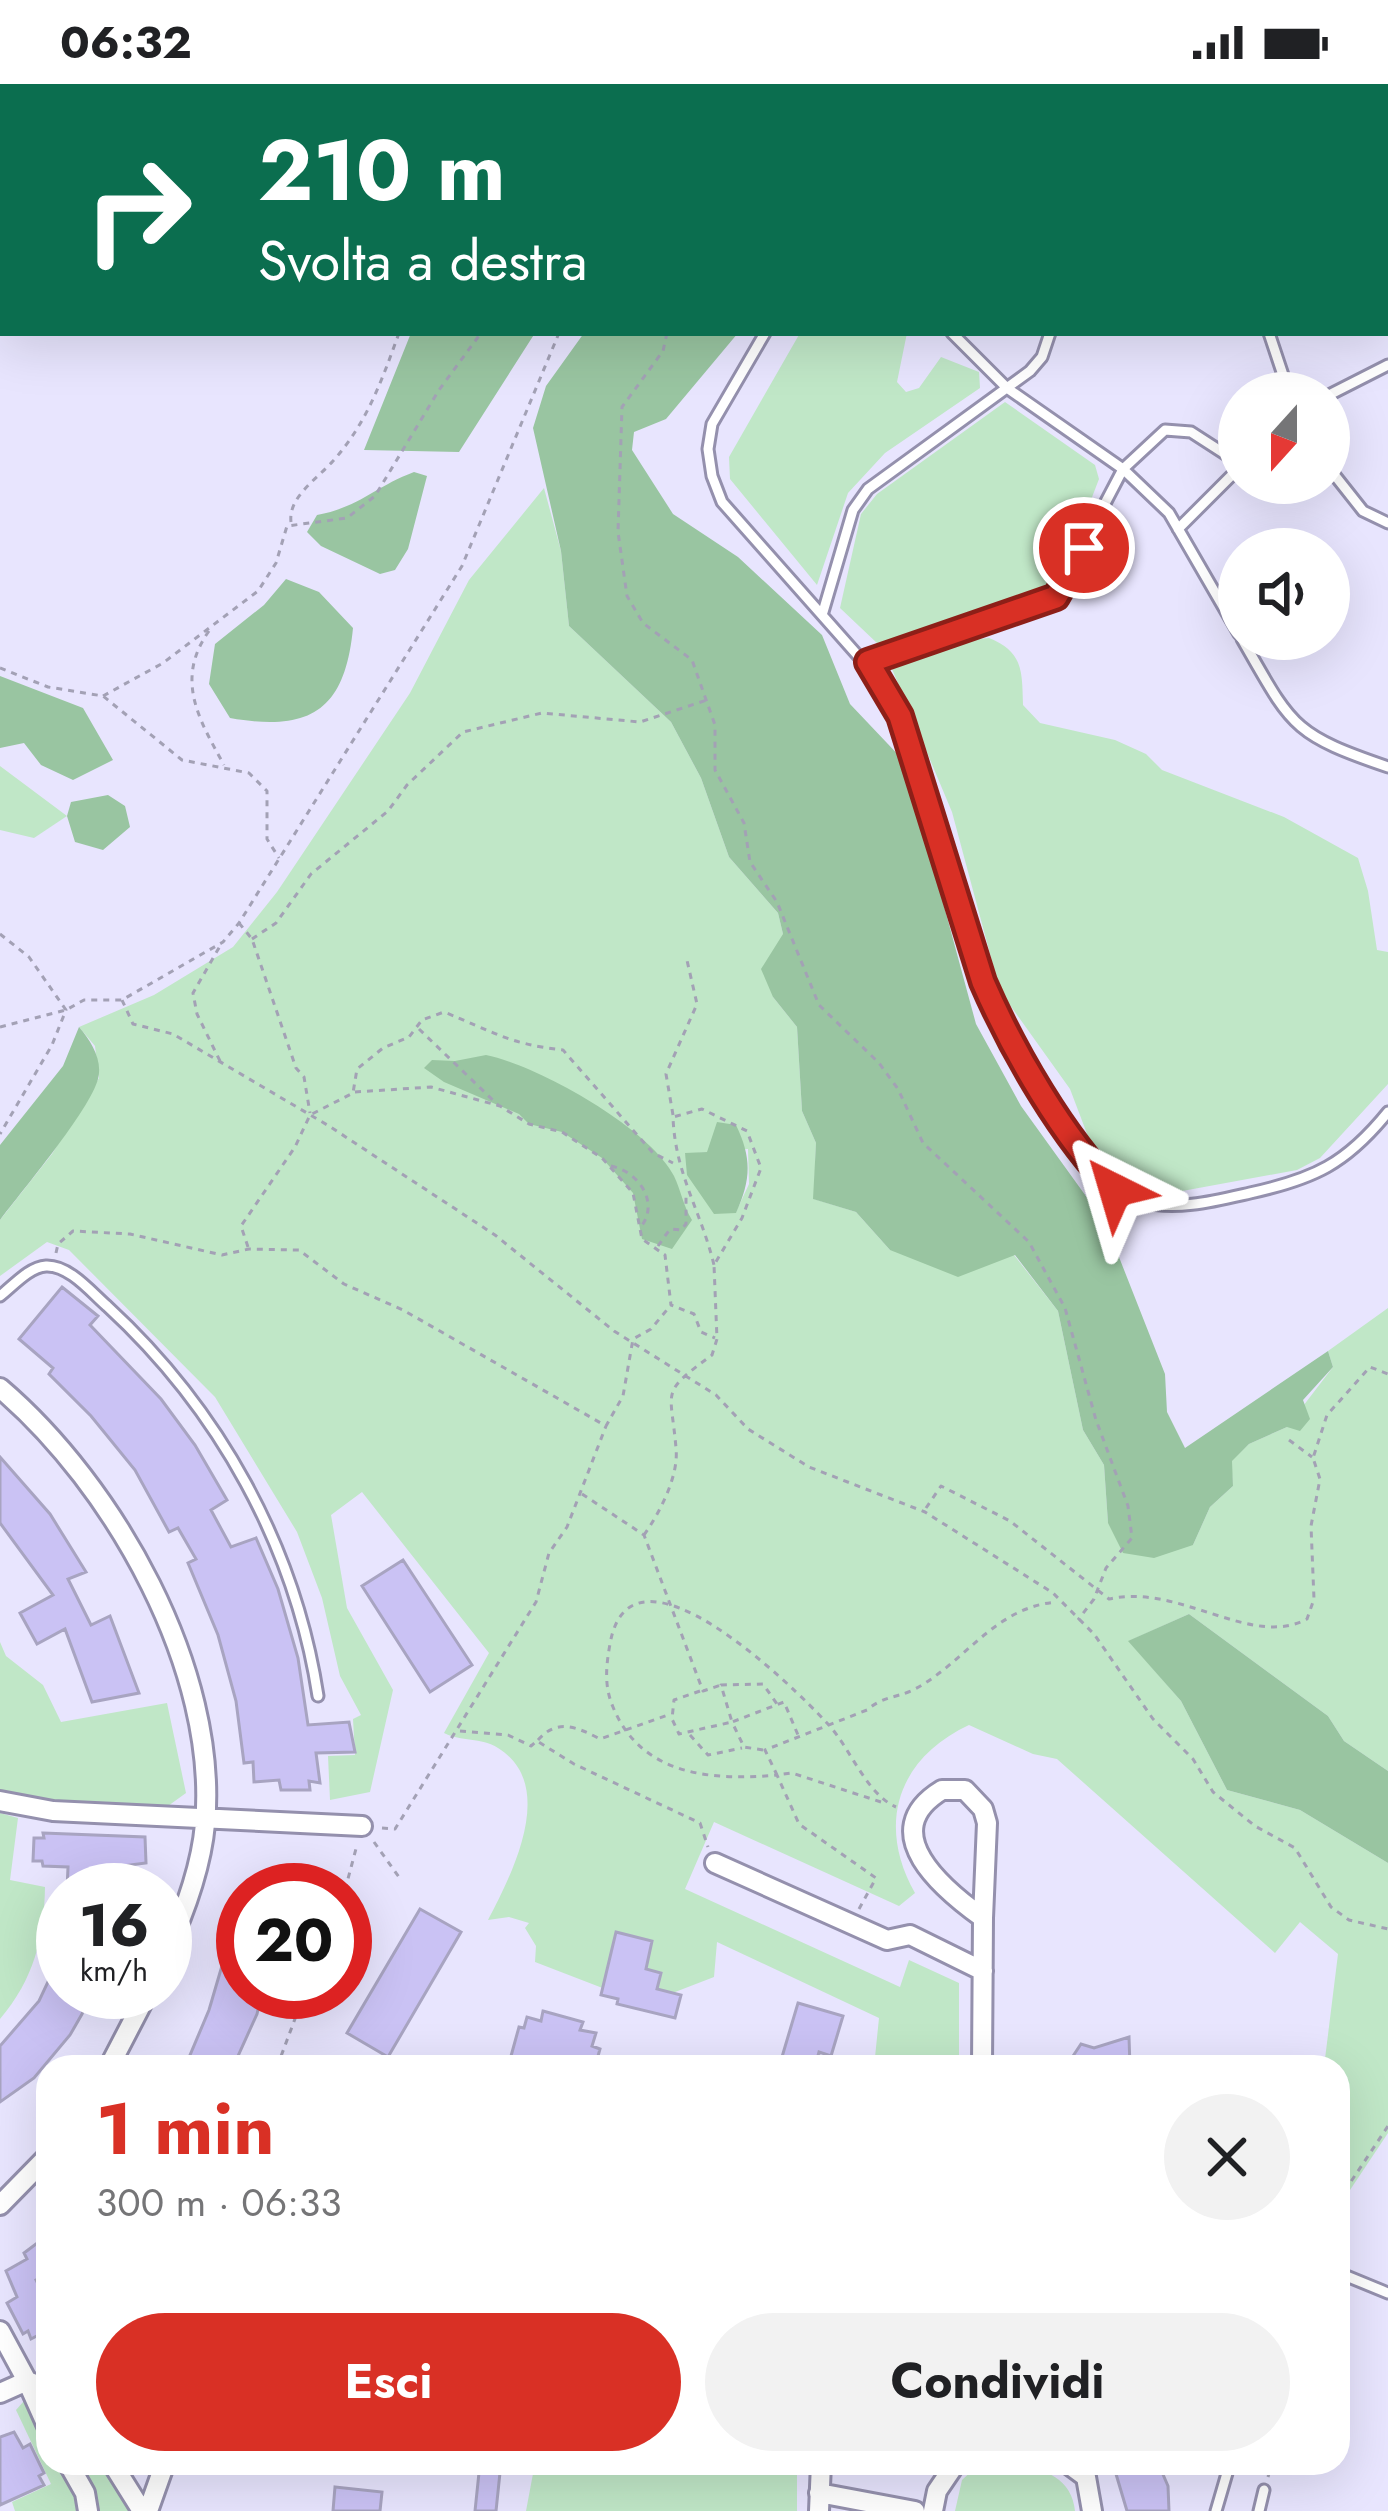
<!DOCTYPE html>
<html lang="it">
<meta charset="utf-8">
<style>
:root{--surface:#fff;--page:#f2f2f2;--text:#202124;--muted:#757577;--accent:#d93025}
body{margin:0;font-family:Jost,sans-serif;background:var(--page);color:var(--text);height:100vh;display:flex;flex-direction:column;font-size:45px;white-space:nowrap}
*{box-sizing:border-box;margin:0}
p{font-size:39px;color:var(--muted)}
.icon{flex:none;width:66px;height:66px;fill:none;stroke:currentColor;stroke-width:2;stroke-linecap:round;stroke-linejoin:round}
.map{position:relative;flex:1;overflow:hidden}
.sheet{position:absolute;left:36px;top:1971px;width:1314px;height:420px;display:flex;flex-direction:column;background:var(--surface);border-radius:36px;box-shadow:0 12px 48px #0002}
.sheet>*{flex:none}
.hud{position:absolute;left:0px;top:0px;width:1389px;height:252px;box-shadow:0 12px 48px #0002;background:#0b6e4f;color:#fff;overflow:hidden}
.needle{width:78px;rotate:201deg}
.fabs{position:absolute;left:1218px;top:288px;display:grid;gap:24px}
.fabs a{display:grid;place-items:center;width:132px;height:132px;border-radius:50%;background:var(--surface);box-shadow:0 12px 48px #0002;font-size:60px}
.speed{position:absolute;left:36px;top:1779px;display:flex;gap:24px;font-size:60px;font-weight:700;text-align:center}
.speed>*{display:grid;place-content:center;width:156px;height:156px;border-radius:50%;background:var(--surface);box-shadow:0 12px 48px #0002;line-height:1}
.speed small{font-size:30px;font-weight:400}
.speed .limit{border:18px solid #d22;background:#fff;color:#111}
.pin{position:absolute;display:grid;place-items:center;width:102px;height:102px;color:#fff;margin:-51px;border:6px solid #fff;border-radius:50%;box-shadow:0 3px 12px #0007}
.me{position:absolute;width:132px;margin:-66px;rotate:320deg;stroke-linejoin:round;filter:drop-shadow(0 0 9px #0008)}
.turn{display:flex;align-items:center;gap:42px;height:252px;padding:0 60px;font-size:54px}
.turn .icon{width:156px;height:156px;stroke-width:2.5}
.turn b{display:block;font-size:84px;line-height:102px}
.round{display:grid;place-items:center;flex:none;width:126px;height:126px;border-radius:63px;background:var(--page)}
.overview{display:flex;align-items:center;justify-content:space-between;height:204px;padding:0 60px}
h1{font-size:72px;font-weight:700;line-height:90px;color:var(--accent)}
.action{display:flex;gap:24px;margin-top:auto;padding:24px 60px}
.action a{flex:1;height:138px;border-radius:72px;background:var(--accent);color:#fff;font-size:48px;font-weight:700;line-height:138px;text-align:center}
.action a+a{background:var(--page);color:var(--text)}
.status{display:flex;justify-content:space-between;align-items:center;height:84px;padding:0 60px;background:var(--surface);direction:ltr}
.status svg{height:33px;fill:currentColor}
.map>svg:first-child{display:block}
.green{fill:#c0e7c7;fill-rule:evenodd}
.forest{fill:#99c5a1}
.building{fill:#cac2f4;stroke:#a8a4c1;stroke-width:3}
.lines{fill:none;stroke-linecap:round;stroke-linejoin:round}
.lane-casing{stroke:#9490ad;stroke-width:15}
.street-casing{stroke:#9490ad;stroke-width:24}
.path{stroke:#a3a1b5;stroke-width:3;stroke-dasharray:6 6;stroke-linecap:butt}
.lane{stroke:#fff;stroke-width:9}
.street{stroke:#fff;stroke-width:18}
.route-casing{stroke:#8d1f18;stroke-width:30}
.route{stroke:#d93025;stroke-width:21}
</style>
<div class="status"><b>06:32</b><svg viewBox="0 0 49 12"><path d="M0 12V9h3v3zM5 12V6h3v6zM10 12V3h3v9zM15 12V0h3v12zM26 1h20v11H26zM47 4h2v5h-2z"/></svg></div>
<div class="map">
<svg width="1388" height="2427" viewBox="0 0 1388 2427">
<rect width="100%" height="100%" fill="#e8e5fe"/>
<path class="green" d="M800 249H907L897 298 906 308 919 304 941 273 979 288 980 304 885 369 848 409 817 501 730 395 729 373Z
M1005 318 1095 381 1099 395 1061 494 1041 515 878 560 840 524 861 430 877 410Z
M544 404 561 467 569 542 671 638 701 694 729 773 778 829 783 850 773 913 797 943 802 1027 816 1059 814 1115 856 1128 890 1166 1014 1171 1058 1227 1083 1346 1104 1381 1108 1439 1193 1461 1210 1423 1233 1402 1231 1377 1249 1360 1287 1343 1333 1283 1328 1267 1388 1224V1687L1344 1657 1328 1632 1189 1530 1129 1557 1181 1617 1227 1706 1300 1726 1388 1779V2049L1338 2124V1983H1324L1338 1870 1300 1838 1275 1869 1057 1675 1033 1670 969 1641C898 1674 876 1740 915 1809L899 1822 714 1738 685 1805 900 1903 909 1876 959 1899V1983H874L879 1934 717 1858 714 1893 644 1920 535 1878 536 1862 525 1844 529 1839 509 1833 488 1836C512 1790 558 1701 498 1664 481 1653 461 1658 444 1649L489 1569 362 1408 331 1431 347 1524 393 1606 370 1708 330 1716 328 1672 355 1671 353 1635 361 1631 340 1592 322 1514 297 1448 215 1313 69 1166 47 1158 0 1192V1136L52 1070 99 994 95 962 79 943 154 911 233 863 277 808 410 609 469 496ZM748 1065 749 1100 736 1128 685 1070Z
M989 554C1023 568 1022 586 1023 621L1040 639 1115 656 1146 670 1162 686 1284 733 1358 774 1368 807 1377 866 1388 868V1000L1320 1074 1297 1086 1166 1110 1133 1103 1112 1089 1089 1055 1070 1005 1000 907 952 728 892 585 968 556Z
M0 682 67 732 34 754 0 746Z
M0 1558 6 1572 43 1601 61 1638 167 1619 186 1709 168 1722 40 1716 0 1709Z
M0 1729 18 1734 10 1796 45 1803C44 1854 34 1895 0 1935Z
M31 2309 48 2319V2379H99L130 2427H15L12 2418 51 2400 16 2326Z
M535 2379H797V2427H526Z
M980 2379C1017 2379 1071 2381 1075 2427H955L962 2396Z"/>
<path class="forest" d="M411 249H535L459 368 364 366Z
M584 249H738L666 335 634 348 632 366 673 430 738 473 822 551 850 620 905 678 976 940 1021 1022 1106 1140 1165 1290 1167 1328 1185 1364 1328 1267 1333 1283 1303 1316 1310 1335 1300 1347 1287 1343 1249 1360 1232 1377 1233 1402 1210 1423 1193 1461 1154 1474 1123 1469 1108 1439 1104 1381 1083 1346 1058 1227 1015 1171 958 1193 890 1166 856 1128 813 1115 816 1059 802 1027 797 943 773 913 761 885 783 850 778 829 729 773 701 694 671 638 569 542 561 467 533 344 546 302Z
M414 388 427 392 408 465 395 486 380 490 321 462 307 448 317 431C360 423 374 403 414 388Z
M286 495 319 508 353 544C345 627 310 648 230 634L209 600 215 560 264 521Z
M0 592 83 624 113 676 73 696 41 681 24 659 0 664Z
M108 711 125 722 130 743 103 766 75 758 67 732 71 718Z
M79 943C91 957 103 976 98 995 90 1026 22 1107 0 1136V1061L63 982Z
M486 971C537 981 650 1044 674 1092 681 1107 683 1121 692 1136L672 1165 642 1155 633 1109 602 1074 562 1048 529 1040 519 1030 444 998 424 984 432 976 455 977Z
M717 1038 736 1041C752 1074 751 1096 736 1129L714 1130 687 1091 685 1069 707 1068Z
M1189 1530 1328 1632 1344 1657 1388 1687V1779L1300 1726 1227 1706 1181 1617 1128 1557Z"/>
<path class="building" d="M62 1203 98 1232 90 1241 161 1315 195 1361 227 1416 211 1426 231 1463 256 1454 278 1505 298 1574 308 1641 349 1638 355 1668 316 1669 320 1699 309 1697 310 1706H281L279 1696 254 1698 253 1678 244 1679 236 1617 218 1551 188 1479 196 1475 178 1444 169 1448 135 1386 91 1332 49 1290 53 1284 19 1255Z
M0 1373 50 1430 86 1488 68 1495 91 1541 110 1532 139 1609 92 1618 65 1545 37 1560 20 1529 53 1511 0 1439Z
M403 1476 472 1581 430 1608 362 1502Z
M43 1749 145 1753 146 1779 114 1783 112 1806H67L68 1783 43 1782 42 1777H33L34 1754H44Z
M239 1824H243V1908H262L257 1930 233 1983H185L209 1926Z
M420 1825 461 1848 388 1973 347 1949Z
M616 1848 652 1857 646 1885 661 1889 657 1905 681 1911 675 1934 617 1920 618 1915 601 1911Z
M63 1866V1908H90L82 1930 70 1951 34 1994 0 2018V1962L39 1917Z
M798 1919 843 1932 831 1972 819 1968 815 1983H779Z
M543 1927 583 1938 580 1946 596 1949 592 1962 600 1965 595 1983H508L519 1943 524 1944 527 1933 541 1937Z
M1129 1953 1130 1983H1075L1071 1975 1081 1960 1094 1964Z
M48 2151V2190L36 2196 48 2220V2246L31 2255 28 2247 23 2250 7 2219 17 2213 6 2187 27 2175 24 2169Z
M14 2348 23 2364 30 2360 44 2389 39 2392 44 2401 0 2421V2353Z
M480 2379H501L496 2427H475Z
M1141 2379H1158L1168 2402 1169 2427H1127L1116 2390Z
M335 2403 382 2408 380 2427H333Z"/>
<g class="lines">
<defs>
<path id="lane" d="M1071 0 1073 3
M932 3 933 0
M1057 3 1063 0
M1386 136H1388
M765 249 712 340 708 365 712 392 722 418 883 600 900 632 983 898C1006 949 1087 1105 1141 1118 1177 1127 1215 1117 1250 1109 1314 1095 1346 1080 1388 1028
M952 249 1007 304 1123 385 1169 429 1239 550
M1269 249 1289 309
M1329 311 1388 281
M1329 384 1363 427 1388 439
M1178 445 1239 384
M823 528 853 426 868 405 1030 287 1042 273 1050 249
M1242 555C1292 642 1291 650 1388 683
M868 577 1056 513 1123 385 1165 346 1191 348 1239 379
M0 1212C13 1202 29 1183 46 1182 69 1181 91 1208 107 1222 219 1325 295 1462 318 1612
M1339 2189 1388 2209
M1216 2427 1230 2379
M1259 2427 1264 2406"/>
<path id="street" d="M0 1304C114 1401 219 1586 205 1740 201 1785 184 1830 165 1871
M942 1706H965L983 1725 987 1739 983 1834C944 1806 873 1748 942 1706Z
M0 1717 53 1727 362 1742
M715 1779 887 1856 910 1851 983 1887
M109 1983 148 1908
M982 1983 983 1834
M0 2121 48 2072
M0 2247 27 2297 48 2305
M0 2309 27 2297 48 2344
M68 2379 85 2409 88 2427
M112 2379 142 2427
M1067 2379 1086 2393 1092 2427
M819 2409 915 2427
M148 2427 165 2379
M819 2427 821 2379
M933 2427 937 2407 956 2379"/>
</defs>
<use href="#lane" class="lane-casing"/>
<use href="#street" class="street-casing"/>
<path class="path" d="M579 3 580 0
M681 3 682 0
M667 249 663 267 622 323 618 448 627 512 643 539 692 576 715 641V686L744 739 750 778 777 818 819 921 879 979 898 1005 923 1059 1029 1158 1065 1224 1096 1336 1128 1422 1132 1454 1106 1484 1094 1515 1078 1536
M291 438C288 413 317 395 333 377 367 339 382 296 399 249
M209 547C174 596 200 637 224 681
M0 584 48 603 103 612 182 676 249 689 267 707V755L279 774
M103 612 163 579 258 507 276 479 287 442 347 434 375 412 439 306 481 249
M239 839 252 855 296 984 304 993 310 1029
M0 850 29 873 66 926 52 961 0 1050
M252 855 276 839 311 790 388 727 407 701 463 648 542 629 640 638 707 616
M122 916 133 940 173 950 329 1042 495 1151 614 1247 716 1311 748 1345 809 1383 925 1428 1053 1509 1094 1550 1153 1635 1193 1675 1213 1708 1255 1742 1295 1764 1331 1823 1349 1836 1388 1845
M0 943 66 926 84 916H122L223 858 239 839 462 482 559 249
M419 945 498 1021
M220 977 197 930 193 909 220 862
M355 1008 431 1003 500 1022 529 1040 562 1048 602 1074 633 1109 642 1155 665 1171 671 1221 694 1230 701 1248 715 1254
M673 1031 666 990 697 920 686 872
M611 1082C640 1088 661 1121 639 1145
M658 1162 670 1145 681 1146 686 1140V1108
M248 1163 241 1142 295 1063 310 1031 353 1009 357 985 383 964 409 953 422 936 444 928C492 947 508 960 563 966L653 1069 673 1079
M56 1169 58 1160 73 1147 130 1150 222 1171 249 1165 299 1166 344 1200 403 1226 606 1342 623 1312 633 1255 651 1245 671 1221
M1289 1356 1312 1373
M582 1410 644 1451 703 1607 721 1601
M926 1424 941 1402 1010 1437 1109 1515C1180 1499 1251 1565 1307 1535L1314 1515 1311 1442 1320 1395 1313 1374 1327 1331 1370 1283 1388 1290
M644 1451C660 1428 679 1392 676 1364 671 1304 659 1310 712 1271L717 1255 714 1181 742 1134 761 1084 747 1047 702 1025 673 1033C675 1090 701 1127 714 1181
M700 1607 674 1616 672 1635 679 1650 732 1638 721 1601 763 1600 777 1620
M460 1647 508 1651 531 1662 537 1657 574 1680 700 1739 708 1763
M690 1651 708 1671 742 1664
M538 1656C557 1634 577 1643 600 1655L671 1630
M763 1666 744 1663 732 1638 784 1618 798 1651
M881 1718 792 1689 777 1691 765 1666 867 1626C882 1613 894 1614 911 1607 964 1581 993 1523 1057 1518
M382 1744 395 1745 536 1518 549 1469 567 1443 606 1342
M374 1758 401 1796
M345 1806 357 1761
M859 1825 876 1794 799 1740 777 1691C713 1697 641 1692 613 1623 604 1602 606 1582 610 1560 630 1443 792 1601 827 1639 850 1663 866 1710 896 1723
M277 1983 305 1908
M1338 2117 1388 2042
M1268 2393 1272 2379"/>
<use href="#lane" class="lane"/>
<use href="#street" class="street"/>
</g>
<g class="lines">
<defs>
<path id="route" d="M1084 464 1056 513 868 578 900 632 983 898C1013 967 1063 1054 1115 1106"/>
</defs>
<use href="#route" class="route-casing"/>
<use href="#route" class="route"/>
</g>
</svg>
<div class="fabs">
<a><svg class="needle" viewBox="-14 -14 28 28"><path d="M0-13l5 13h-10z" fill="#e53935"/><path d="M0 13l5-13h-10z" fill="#757577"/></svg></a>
<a><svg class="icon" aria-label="sound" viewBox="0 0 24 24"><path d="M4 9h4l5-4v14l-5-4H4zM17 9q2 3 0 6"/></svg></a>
</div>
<div class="speed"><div>16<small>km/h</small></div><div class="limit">20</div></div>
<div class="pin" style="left:1084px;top:464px;background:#d93025"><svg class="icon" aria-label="arrive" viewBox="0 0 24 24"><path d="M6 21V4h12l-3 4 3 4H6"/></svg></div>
<svg class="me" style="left:1115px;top:1106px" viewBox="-20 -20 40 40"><path d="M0-17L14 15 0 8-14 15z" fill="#d93025" stroke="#fff" stroke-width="4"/></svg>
<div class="hud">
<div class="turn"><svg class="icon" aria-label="right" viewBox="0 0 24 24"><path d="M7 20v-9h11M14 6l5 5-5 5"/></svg><div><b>210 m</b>Svolta a destra</div></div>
</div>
<section class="sheet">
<div class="overview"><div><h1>1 min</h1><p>300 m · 06:33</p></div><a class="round"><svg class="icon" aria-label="close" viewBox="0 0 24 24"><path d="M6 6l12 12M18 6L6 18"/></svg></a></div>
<div class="action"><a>Esci</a><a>Condividi</a></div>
</section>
</div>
